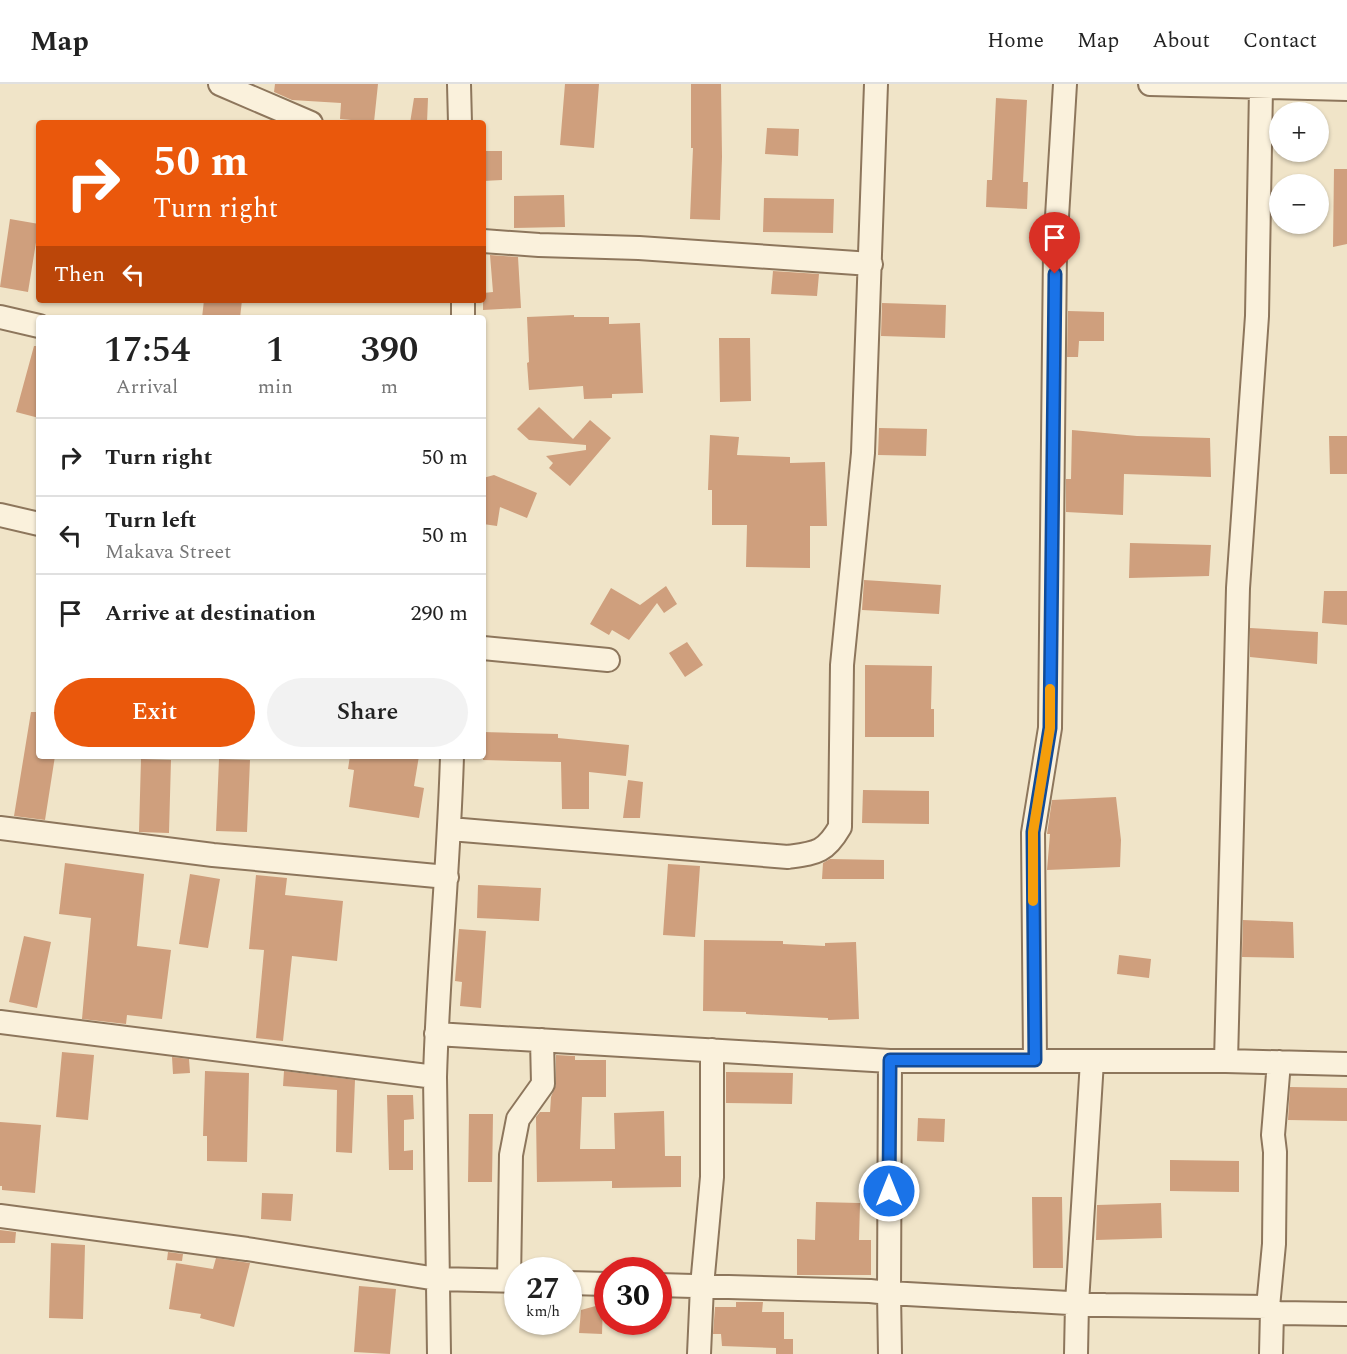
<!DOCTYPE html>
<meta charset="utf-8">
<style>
:root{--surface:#fff;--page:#f2f2f2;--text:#222;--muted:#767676;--line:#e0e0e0;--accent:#ea580c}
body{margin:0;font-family:Spectral,serif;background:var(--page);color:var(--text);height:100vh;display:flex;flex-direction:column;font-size:22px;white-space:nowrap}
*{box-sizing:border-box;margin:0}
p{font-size:20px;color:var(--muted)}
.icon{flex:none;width:33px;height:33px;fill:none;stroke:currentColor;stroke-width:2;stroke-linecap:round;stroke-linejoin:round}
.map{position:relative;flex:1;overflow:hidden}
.panel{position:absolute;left:36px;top:231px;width:450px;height:444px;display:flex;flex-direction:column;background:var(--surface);border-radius:6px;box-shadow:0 2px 4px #0004}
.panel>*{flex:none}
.banner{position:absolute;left:36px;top:36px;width:450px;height:183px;border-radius:6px;box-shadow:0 2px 4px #0004;background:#ea580c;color:#fff;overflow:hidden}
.fabs{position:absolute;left:1269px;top:18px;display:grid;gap:12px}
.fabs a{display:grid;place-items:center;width:60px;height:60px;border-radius:50%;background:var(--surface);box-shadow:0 2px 4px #0004;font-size:30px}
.speed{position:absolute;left:504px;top:1173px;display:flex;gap:12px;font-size:30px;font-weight:700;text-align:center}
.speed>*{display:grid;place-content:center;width:78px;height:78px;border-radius:50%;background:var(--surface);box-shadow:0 2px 4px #0004;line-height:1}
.speed small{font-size:15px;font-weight:400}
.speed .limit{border:9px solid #d22;background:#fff;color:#111}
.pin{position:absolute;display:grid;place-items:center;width:51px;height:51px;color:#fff;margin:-62px -26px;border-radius:50% 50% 50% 0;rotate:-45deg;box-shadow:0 0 6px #0007}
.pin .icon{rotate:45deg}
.me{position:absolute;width:66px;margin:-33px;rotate:0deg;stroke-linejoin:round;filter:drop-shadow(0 0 4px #0008)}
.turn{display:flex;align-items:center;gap:21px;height:126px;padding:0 18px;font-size:27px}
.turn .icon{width:78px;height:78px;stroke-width:2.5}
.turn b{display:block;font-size:42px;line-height:51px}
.then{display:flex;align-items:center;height:57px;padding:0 18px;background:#0003;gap:12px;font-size:22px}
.eta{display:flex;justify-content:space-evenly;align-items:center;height:102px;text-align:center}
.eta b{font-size:36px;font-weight:600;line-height:42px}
.action{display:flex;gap:12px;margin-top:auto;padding:12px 18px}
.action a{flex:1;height:69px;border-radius:36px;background:var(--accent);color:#fff;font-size:24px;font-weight:600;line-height:69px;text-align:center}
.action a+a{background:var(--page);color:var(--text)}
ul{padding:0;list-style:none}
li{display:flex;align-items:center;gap:18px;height:78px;padding:0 18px;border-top:2px solid var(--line)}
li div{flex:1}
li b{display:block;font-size:22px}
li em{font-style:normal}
header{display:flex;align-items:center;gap:36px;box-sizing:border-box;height:84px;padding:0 30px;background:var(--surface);border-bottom:2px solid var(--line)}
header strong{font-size:28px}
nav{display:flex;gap:33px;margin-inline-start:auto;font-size:21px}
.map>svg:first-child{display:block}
.building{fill:#cf9f7d}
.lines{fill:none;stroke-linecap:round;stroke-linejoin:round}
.minor-casing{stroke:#8d765c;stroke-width:26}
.minor{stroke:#faf1dc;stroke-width:22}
.route-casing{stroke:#114b97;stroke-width:15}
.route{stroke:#1a73e8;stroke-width:10}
.slow{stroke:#f59e0b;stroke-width:10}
</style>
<header>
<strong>Map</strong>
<nav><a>Home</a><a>Map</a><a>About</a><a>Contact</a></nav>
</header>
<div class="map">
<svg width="1347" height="1270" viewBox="0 0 1347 1270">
<rect width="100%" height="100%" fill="#f0e4c8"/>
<path class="building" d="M275 0H378L374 38 340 35 341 19 292 16 274 8Z
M565 0H599L594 64 560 61Z
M691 0H721L722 73 720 136 690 135 693 64H691Z
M414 14H428L427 39H410Z
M996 14 1027 16 1023 98H1028L1027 125 986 123 987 96H992Z
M767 44 799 45 798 72 765 70Z
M483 67H502V96L483 97Z
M1334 85H1347V160L1333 163Z
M564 111 565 143 514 144V112Z
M764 114 834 115 833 149 763 148Z
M10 135 39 140 28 208 0 203Z
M490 171 518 173 521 224 483 226V209L493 208Z
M773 187 819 190 817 212 771 210Z
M204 216H242L240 234H202Z
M882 219 946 221 945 254 881 252Z
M1068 227 1104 228V257H1079L1078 273H1067Z
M574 231V233H609V240L640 239 643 309 612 310V314L584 315 583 302 529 306 527 279 529 278 527 233Z
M719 254H750L751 317 720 318Z
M34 262H39V334L16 328Z
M539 323 573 355 590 336 611 354 570 402 549 384 553 379 546 372 586 366V361L529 356 517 345Z
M879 344 927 345 926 372 878 371Z
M1072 346 1137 352 1210 354 1211 393 1124 390 1123 431 1066 428V395H1071Z
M710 351 739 353 737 371 790 373V379L825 378 827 442H810V484L746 483 747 441H712V406H708Z
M1329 352H1347V390H1330Z
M494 391 537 409 527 434 500 423 497 442 483 440V394Z
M1130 459 1211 461 1209 492 1129 494Z
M864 496 941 501 939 530 862 526Z
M666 502 677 520 664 529 657 519 629 556 612 546 609 551 590 540 611 504 640 521Z
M1324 507H1347V541L1322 539Z
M1250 544 1318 548 1317 580 1250 573Z
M687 558 703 581 685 593 669 569Z
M865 581 932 582 931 625H934V653H865Z
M31 628H39V672H55L45 736 14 732Z
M483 648 558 650V654L629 661 626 692 589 688V725H562L561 678 483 676Z
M350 672H419L414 702 424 704 419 734 349 723 354 686 348 685Z
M141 675 171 676 169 749 139 748Z
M219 675 250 676 247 748 216 747Z
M628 696 643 698 640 734H623Z
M863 706 929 707V740L862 739Z
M1116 713 1121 756 1120 783 1047 786 1050 750H1047L1052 716Z
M830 775 884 776V795H822L823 779Z
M65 779 144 790 137 862 171 866 162 935 127 931 126 940 82 935 91 834 59 830Z
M668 780 700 782 695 853 663 851Z
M190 790 220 795 208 864 179 860Z
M256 791 287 794 285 811 343 817 337 877 292 872 283 957 256 954 264 866 249 865Z
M478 801 541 804 539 837 477 834Z
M1243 836 1293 838 1294 874 1242 873Z
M459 845 486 847 481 924 460 922 462 898 455 897Z
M24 852 51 858 37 924 9 918Z
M704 856 783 857V860L825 862V859L856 858 859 935 828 936V934L746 930V928L703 927Z
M1119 871 1151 875 1149 894 1117 890Z
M62 968 94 971 88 1036 56 1033Z
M556 971 575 972V976H606V1013H582L580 1065H615L614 1029 664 1027 665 1072H681V1103L612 1104V1097L537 1098 536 1033 540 1028H550L551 1013 556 1000Z
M172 973 189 975 190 989 173 990Z
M205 987 249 989 247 1078 207 1077V1052H203Z
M284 987 355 996 352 1069 336 1068 337 1006 283 1002Z
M726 988 793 989 792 1020 726 1019Z
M1290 1003 1347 1004V1037L1288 1036Z
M387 1011H413L414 1035 404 1036V1067L413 1066V1086H389Z
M469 1030H493L492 1098H468Z
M918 1034 945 1035 944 1058 917 1057Z
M0 1038 41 1041 35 1109 2 1106V1102H0Z
M1170 1076 1239 1077V1108L1170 1107Z
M262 1109 293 1110 291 1137 261 1135Z
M1032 1113H1062L1063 1184H1033Z
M816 1118 860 1119 859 1156H871V1191H797V1155L815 1156Z
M1161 1119 1162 1154 1096 1156 1097 1121Z
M0 1146 16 1148 15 1159H0Z
M51 1159 85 1161 83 1235 49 1234Z
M168 1168 183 1170 182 1177 167 1176Z
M216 1174 250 1179 234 1243 200 1234 201 1230 169 1225 176 1179 213 1185Z
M359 1202 396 1205 390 1270 354 1268Z
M736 1218H763L762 1228H784V1255H793V1270H776V1264L722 1262 721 1250H713L715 1223H736Z
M603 1220 602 1250 579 1249 581 1226Z"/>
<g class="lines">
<defs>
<path id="minor" d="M220 0 311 39
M459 0 460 39
M1150 0 1347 5
M483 157 539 161 639 164 871 180
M463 216V234
M0 233 39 242
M0 431 39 440
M483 564 608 576
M0 744 213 771 447 793
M450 745 788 773C816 769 825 769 840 743L842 581 863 369 876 0
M0 938 435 993
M436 950 890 977H1226L1347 980
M1035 976 1033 749 1050 644 1055 166 1065 0
M1226 977 1238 504 1257 232 1261 4
M1279 978 1273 1051 1275 1068 1274 1160 1268 1223 1272 1227 1278 1229 1347 1230
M0 1132 247 1165 437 1195 518 1197
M509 1197 511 1071 518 1035 543 1000 542 956
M568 1199 608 1200
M658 1201 870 1207 889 1209 890 977
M439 1270 435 993C438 886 449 779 452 672
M699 1270 702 1202 712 1093V966
M890 1270 889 1209 1105 1221 1268 1223
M1076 1270 1077 1219 1092 977
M1271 1270 1272 1227"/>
</defs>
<use href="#minor" class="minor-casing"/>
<use href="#minor" class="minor"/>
</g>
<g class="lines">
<defs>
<path id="route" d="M889 1107 890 976H1035L1033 748 1050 644 1055 190"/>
</defs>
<use href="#route" class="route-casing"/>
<use href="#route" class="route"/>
<path class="slow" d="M1033 817V748L1050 644V605"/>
</g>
</svg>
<div class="fabs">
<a>+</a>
<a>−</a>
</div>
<div class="speed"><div>27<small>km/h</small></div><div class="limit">30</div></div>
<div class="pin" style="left:1055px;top:190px;background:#d93025"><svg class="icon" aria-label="arrive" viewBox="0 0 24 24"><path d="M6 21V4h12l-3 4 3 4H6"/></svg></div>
<svg class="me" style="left:889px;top:1107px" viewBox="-20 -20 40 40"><circle r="17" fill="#1a73e8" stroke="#fff" stroke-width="3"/><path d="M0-11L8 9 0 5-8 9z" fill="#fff"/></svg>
<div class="banner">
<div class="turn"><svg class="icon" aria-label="right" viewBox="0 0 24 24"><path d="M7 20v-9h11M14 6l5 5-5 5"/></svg><div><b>50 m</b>Turn right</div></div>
<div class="then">Then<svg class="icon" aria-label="left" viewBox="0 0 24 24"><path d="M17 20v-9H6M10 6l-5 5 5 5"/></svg></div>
</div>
<section class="panel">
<div class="eta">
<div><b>17:54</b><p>Arrival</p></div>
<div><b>1</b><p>min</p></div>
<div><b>390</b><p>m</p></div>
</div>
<ul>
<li><svg class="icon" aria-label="right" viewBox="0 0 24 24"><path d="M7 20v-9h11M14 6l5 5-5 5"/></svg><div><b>Turn right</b></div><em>50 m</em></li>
<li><svg class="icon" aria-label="left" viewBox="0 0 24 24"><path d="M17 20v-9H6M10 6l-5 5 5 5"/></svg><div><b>Turn left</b><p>Makava Street</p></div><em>50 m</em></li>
<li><svg class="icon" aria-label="arrive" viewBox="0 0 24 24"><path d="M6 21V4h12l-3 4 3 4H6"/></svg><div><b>Arrive at destination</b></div><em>290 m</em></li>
</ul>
<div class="action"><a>Exit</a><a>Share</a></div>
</section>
</div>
